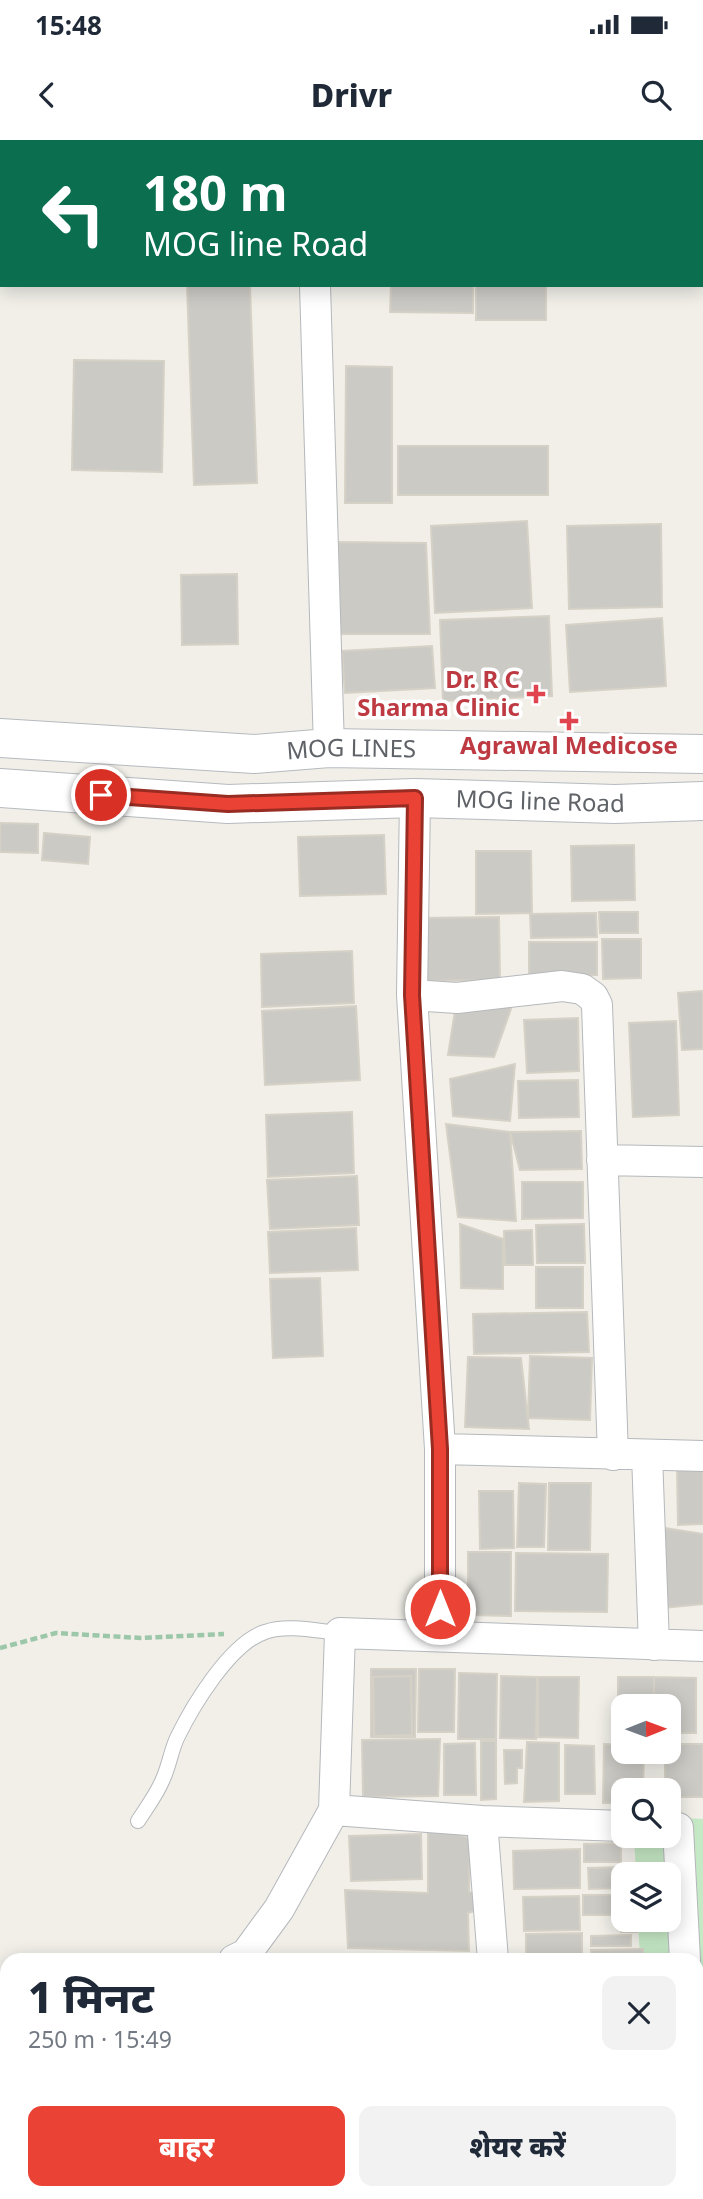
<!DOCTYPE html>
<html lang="hi">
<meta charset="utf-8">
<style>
:root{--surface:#fff;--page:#f2f2f3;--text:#1f2937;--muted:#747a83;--accent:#ea4335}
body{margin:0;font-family:"Noto Sans","Noto Sans Devanagari",sans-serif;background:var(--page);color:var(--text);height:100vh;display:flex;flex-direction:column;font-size:26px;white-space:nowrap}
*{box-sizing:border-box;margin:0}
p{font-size:23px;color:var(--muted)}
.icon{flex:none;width:38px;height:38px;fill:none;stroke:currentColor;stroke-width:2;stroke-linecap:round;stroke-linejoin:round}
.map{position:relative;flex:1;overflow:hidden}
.panel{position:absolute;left:0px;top:1813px;width:704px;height:247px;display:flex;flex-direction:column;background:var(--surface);border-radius:21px 21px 0 0;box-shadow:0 4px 18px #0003}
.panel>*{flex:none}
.guide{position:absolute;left:0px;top:0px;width:704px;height:147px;box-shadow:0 4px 18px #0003;background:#0b6e4f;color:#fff;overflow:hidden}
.needle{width:46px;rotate:89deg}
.tools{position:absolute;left:611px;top:1554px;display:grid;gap:14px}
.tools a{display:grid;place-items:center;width:70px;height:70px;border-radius:14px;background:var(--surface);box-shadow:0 4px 18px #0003;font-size:35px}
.pin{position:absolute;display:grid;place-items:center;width:60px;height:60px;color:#fff;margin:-30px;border:4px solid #fff;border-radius:50%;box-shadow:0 2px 7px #0007}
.me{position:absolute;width:77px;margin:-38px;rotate:0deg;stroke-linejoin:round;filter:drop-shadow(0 0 5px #0008)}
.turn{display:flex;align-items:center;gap:24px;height:147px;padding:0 28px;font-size:32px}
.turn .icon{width:91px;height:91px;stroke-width:2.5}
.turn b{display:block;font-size:49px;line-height:60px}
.round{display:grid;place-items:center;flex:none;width:74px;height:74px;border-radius:14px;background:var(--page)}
.headline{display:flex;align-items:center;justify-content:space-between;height:119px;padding:0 28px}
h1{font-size:42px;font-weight:800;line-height:52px}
.cta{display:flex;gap:14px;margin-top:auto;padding:14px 28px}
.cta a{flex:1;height:80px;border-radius:14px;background:var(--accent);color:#fff;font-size:28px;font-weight:800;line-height:80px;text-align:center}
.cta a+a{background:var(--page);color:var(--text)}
.status{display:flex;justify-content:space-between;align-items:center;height:49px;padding:0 35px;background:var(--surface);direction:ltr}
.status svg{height:19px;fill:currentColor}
header{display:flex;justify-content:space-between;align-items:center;height:91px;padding:0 28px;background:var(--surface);font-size:32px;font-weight:800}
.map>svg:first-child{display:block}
.green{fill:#c5e8c5}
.building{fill:#cccac5;stroke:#d6d1c6;stroke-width:2}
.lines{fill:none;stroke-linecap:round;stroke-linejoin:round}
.service-casing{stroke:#b5b8bc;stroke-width:16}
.minor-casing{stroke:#b5b8bc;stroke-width:32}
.secondary-casing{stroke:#b6babf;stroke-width:40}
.path{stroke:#9cc7a9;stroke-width:4.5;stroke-dasharray:7 3.5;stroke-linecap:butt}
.service{stroke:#fff;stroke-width:14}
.minor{stroke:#fff;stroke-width:30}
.secondary{stroke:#fff;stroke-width:38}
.route-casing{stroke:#982c22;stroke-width:18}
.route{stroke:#ea4335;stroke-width:12}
.health-dot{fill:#e0444e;stroke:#fff;stroke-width:2.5}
.labels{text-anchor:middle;stroke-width:7;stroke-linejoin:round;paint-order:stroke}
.health-label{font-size:24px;font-weight:bold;fill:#be3a42;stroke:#fff;text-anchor:end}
.street-label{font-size:24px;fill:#5f6368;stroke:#fff}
</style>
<div class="status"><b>15:48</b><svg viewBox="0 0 49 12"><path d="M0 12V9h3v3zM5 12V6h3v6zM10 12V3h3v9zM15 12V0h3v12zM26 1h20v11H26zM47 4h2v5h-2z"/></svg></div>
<header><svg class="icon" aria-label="back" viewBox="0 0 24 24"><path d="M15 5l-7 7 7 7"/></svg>Drivr<svg class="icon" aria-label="search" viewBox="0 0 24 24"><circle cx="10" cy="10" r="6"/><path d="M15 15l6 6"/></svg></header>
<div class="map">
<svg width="703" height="2059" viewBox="0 0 703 2059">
<rect width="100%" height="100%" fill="#f1efe8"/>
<path class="green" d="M669 1677 703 1679V1910H697L696 1820H640L638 1780H668V1734H636L634 1696H668Z"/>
<path class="building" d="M29 0H132L29 2Z
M187 145H250L257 343 194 345Z
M391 145H473V173L390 172Z
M476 145H546V180H476Z
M74 220 164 221 162 332 72 330Z
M346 226 392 227V363H345Z
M398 306H548V355H398Z
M527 381 532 468 435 473 431 386Z
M661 384 662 467 569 469 567 386Z
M338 402 426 403 430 494H339Z
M237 434 238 504 182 505 181 435Z
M549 476 552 556 443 561 440 480Z
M662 478 666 546 570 552 566 485Z
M432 506 435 548 345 553 342 511Z
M0 683 38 684V713L0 712Z
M44 693 90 697 88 724 42 720Z
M384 695 386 754 300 756 298 697Z
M634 705 635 760 572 761 571 706Z
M476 711H531L532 773 476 774Z
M599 772H638V793H600Z
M596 773 597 797 531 798 530 774Z
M499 777 500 840 420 841 419 778Z
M602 799H641V838L603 839Z
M529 802H597V835L529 836Z
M352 811 354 863 262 867 261 814Z
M703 851V909L682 910 678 853Z
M457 858 512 866 494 917 448 915Z
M356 866 360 940 265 945 262 871Z
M578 878 579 931 527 933 524 880Z
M676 881 679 975 633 977 629 883Z
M515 924 510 981 453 976 450 939Z
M578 940 579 977 519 978 518 941Z
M352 972 354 1033 268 1037 266 975Z
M446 984 510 992 516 1081 458 1077Z
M581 991 582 1029 520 1030 510 992Z
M357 1036 359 1085 270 1089 267 1040Z
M522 1042H583V1078L522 1079Z
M460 1084 503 1099V1149L461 1148Z
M584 1084 585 1123H537L536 1085Z
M356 1088 358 1130 270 1133 268 1092Z
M532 1090 533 1125H505L504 1091Z
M536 1127H583V1168H536Z
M320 1138 323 1216 273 1218 270 1139Z
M587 1172 589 1212 474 1214 473 1174Z
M530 1216 592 1218 590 1280 528 1278Z
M468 1217 521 1218 529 1289 465 1287Z
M703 1328V1384L678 1385 677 1329Z
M519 1343 546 1344 544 1407H517Z
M549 1343H591L590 1410H548Z
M479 1351H513L514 1408 480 1409Z
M665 1388 703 1394V1464L664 1468Z
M468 1412H511V1476L468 1475Z
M516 1413 608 1414 607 1472 515 1471Z
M371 1529H416L415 1597H371Z
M419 1529H455L454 1592H418Z
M459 1533 497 1534 496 1599H458Z
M411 1536 412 1595 374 1596 373 1537Z
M501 1536 537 1537 536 1599 500 1598Z
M538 1537H579L578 1598 538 1597Z
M618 1537H654V1566H623V1592H618Z
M654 1537 696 1538V1593H668V1566H654Z
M440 1599 438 1656 363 1657 362 1600Z
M481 1601H496V1659L481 1660Z
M527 1602 559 1603V1661L524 1662Z
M475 1603 476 1655H444V1604Z
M604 1604 623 1605V1612H644L643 1650H623V1663H603Z
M668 1604H703V1657H668V1650H665V1612H668Z
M565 1605 594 1606 595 1654H565Z
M504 1610H522V1628H517V1643L505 1644Z
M428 1692 457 1693 470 1699 469 1752 475 1753V1771L468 1773 469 1811 348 1808 345 1750 428 1753Z
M421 1694 422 1739 351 1741 349 1696Z
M621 1703V1722H584V1704Z
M580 1709V1748L514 1749 513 1711Z
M620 1727 621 1748 589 1749 588 1728Z
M583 1755H619V1775H583Z
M579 1756 580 1790 524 1791 523 1757Z
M623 1772V1780H637V1792H621V1773Z
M582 1793V1820H526V1794Z
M631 1795V1806H591V1796Z
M643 1809V1820H591V1810Z
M699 1981 703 1982V2043H698Z"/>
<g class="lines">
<defs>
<path id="service" d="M138 1681C147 1667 157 1654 163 1639 169 1626 171 1611 177 1598 192 1567 230 1503 265 1492 287 1484 317 1491 340 1493"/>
<path id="minor" d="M311 0V2
M315 145 329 608
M415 658 412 855 440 1309V1495
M412 855 457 858 562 846 582 849 593 857 597 865 613 1315
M602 1020 703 1022
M440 1309 703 1316
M647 1315 654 1505
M334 1670 482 1681 623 1686
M482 1681 493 1820
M678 1688 685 1820
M234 1820 246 1814 279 1769 334 1670 340 1493 703 1506
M0 1875 7 1873
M696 1899H703
M310 2053 312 2059
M541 2053 703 2055"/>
<g id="secondary">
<path id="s1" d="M0 598 254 614 329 608 703 614"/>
<path id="s2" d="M0 648 228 664 415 658 615 664 703 661"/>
</g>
</defs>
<use href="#service" class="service-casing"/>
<use href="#minor" class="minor-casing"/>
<use href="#secondary" class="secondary-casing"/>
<path class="path" d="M0 1508 56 1493 141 1498 224 1494"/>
<use href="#service" class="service"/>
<use href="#minor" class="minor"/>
<use href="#secondary" class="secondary"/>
</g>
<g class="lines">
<defs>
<path id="route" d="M101 655 228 664 415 658 412 855 440 1309V1469"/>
</defs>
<use href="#route" class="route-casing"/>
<use href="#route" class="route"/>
</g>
<g class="health-dot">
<path d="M532.5 543.5h7v7h7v7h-7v7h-7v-7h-7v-7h7z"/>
<path d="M565.5 570.5h7v7h7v7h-7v7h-7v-7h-7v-7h7z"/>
</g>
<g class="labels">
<g class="health-label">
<text x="520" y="548">Dr. R C<tspan x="520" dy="28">Sharma Clinic</tspan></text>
<text x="569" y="614" text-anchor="middle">Agrawal Medicose</text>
</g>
<g class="street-label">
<text dy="8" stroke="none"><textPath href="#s1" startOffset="352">MOG LINES</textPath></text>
<text dy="8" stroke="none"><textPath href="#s2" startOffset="541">MOG line Road</textPath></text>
</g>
</g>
</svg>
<div class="tools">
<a><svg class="needle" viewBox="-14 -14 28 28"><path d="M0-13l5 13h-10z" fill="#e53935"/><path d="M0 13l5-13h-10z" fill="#747a83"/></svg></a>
<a><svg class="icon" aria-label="search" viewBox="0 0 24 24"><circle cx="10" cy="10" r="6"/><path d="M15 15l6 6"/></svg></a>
<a><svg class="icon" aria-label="layers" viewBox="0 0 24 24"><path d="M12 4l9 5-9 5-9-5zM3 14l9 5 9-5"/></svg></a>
</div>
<div class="pin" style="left:101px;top:655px;background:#d93025"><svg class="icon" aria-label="arrive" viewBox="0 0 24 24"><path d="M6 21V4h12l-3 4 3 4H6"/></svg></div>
<svg class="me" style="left:440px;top:1469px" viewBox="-20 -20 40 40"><circle r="17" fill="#ea4335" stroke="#fff" stroke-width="3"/><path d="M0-11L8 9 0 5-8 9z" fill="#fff"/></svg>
<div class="guide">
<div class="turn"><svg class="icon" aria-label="left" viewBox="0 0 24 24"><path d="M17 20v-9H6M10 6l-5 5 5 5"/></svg><div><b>180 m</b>MOG line Road</div></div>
</div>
<section class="panel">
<div class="headline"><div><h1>1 मिनट</h1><p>250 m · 15:49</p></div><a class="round"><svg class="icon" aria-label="close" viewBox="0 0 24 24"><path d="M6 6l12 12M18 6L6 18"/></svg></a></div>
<div class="cta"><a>बाहर</a><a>शेयर करें</a></div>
</section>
</div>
